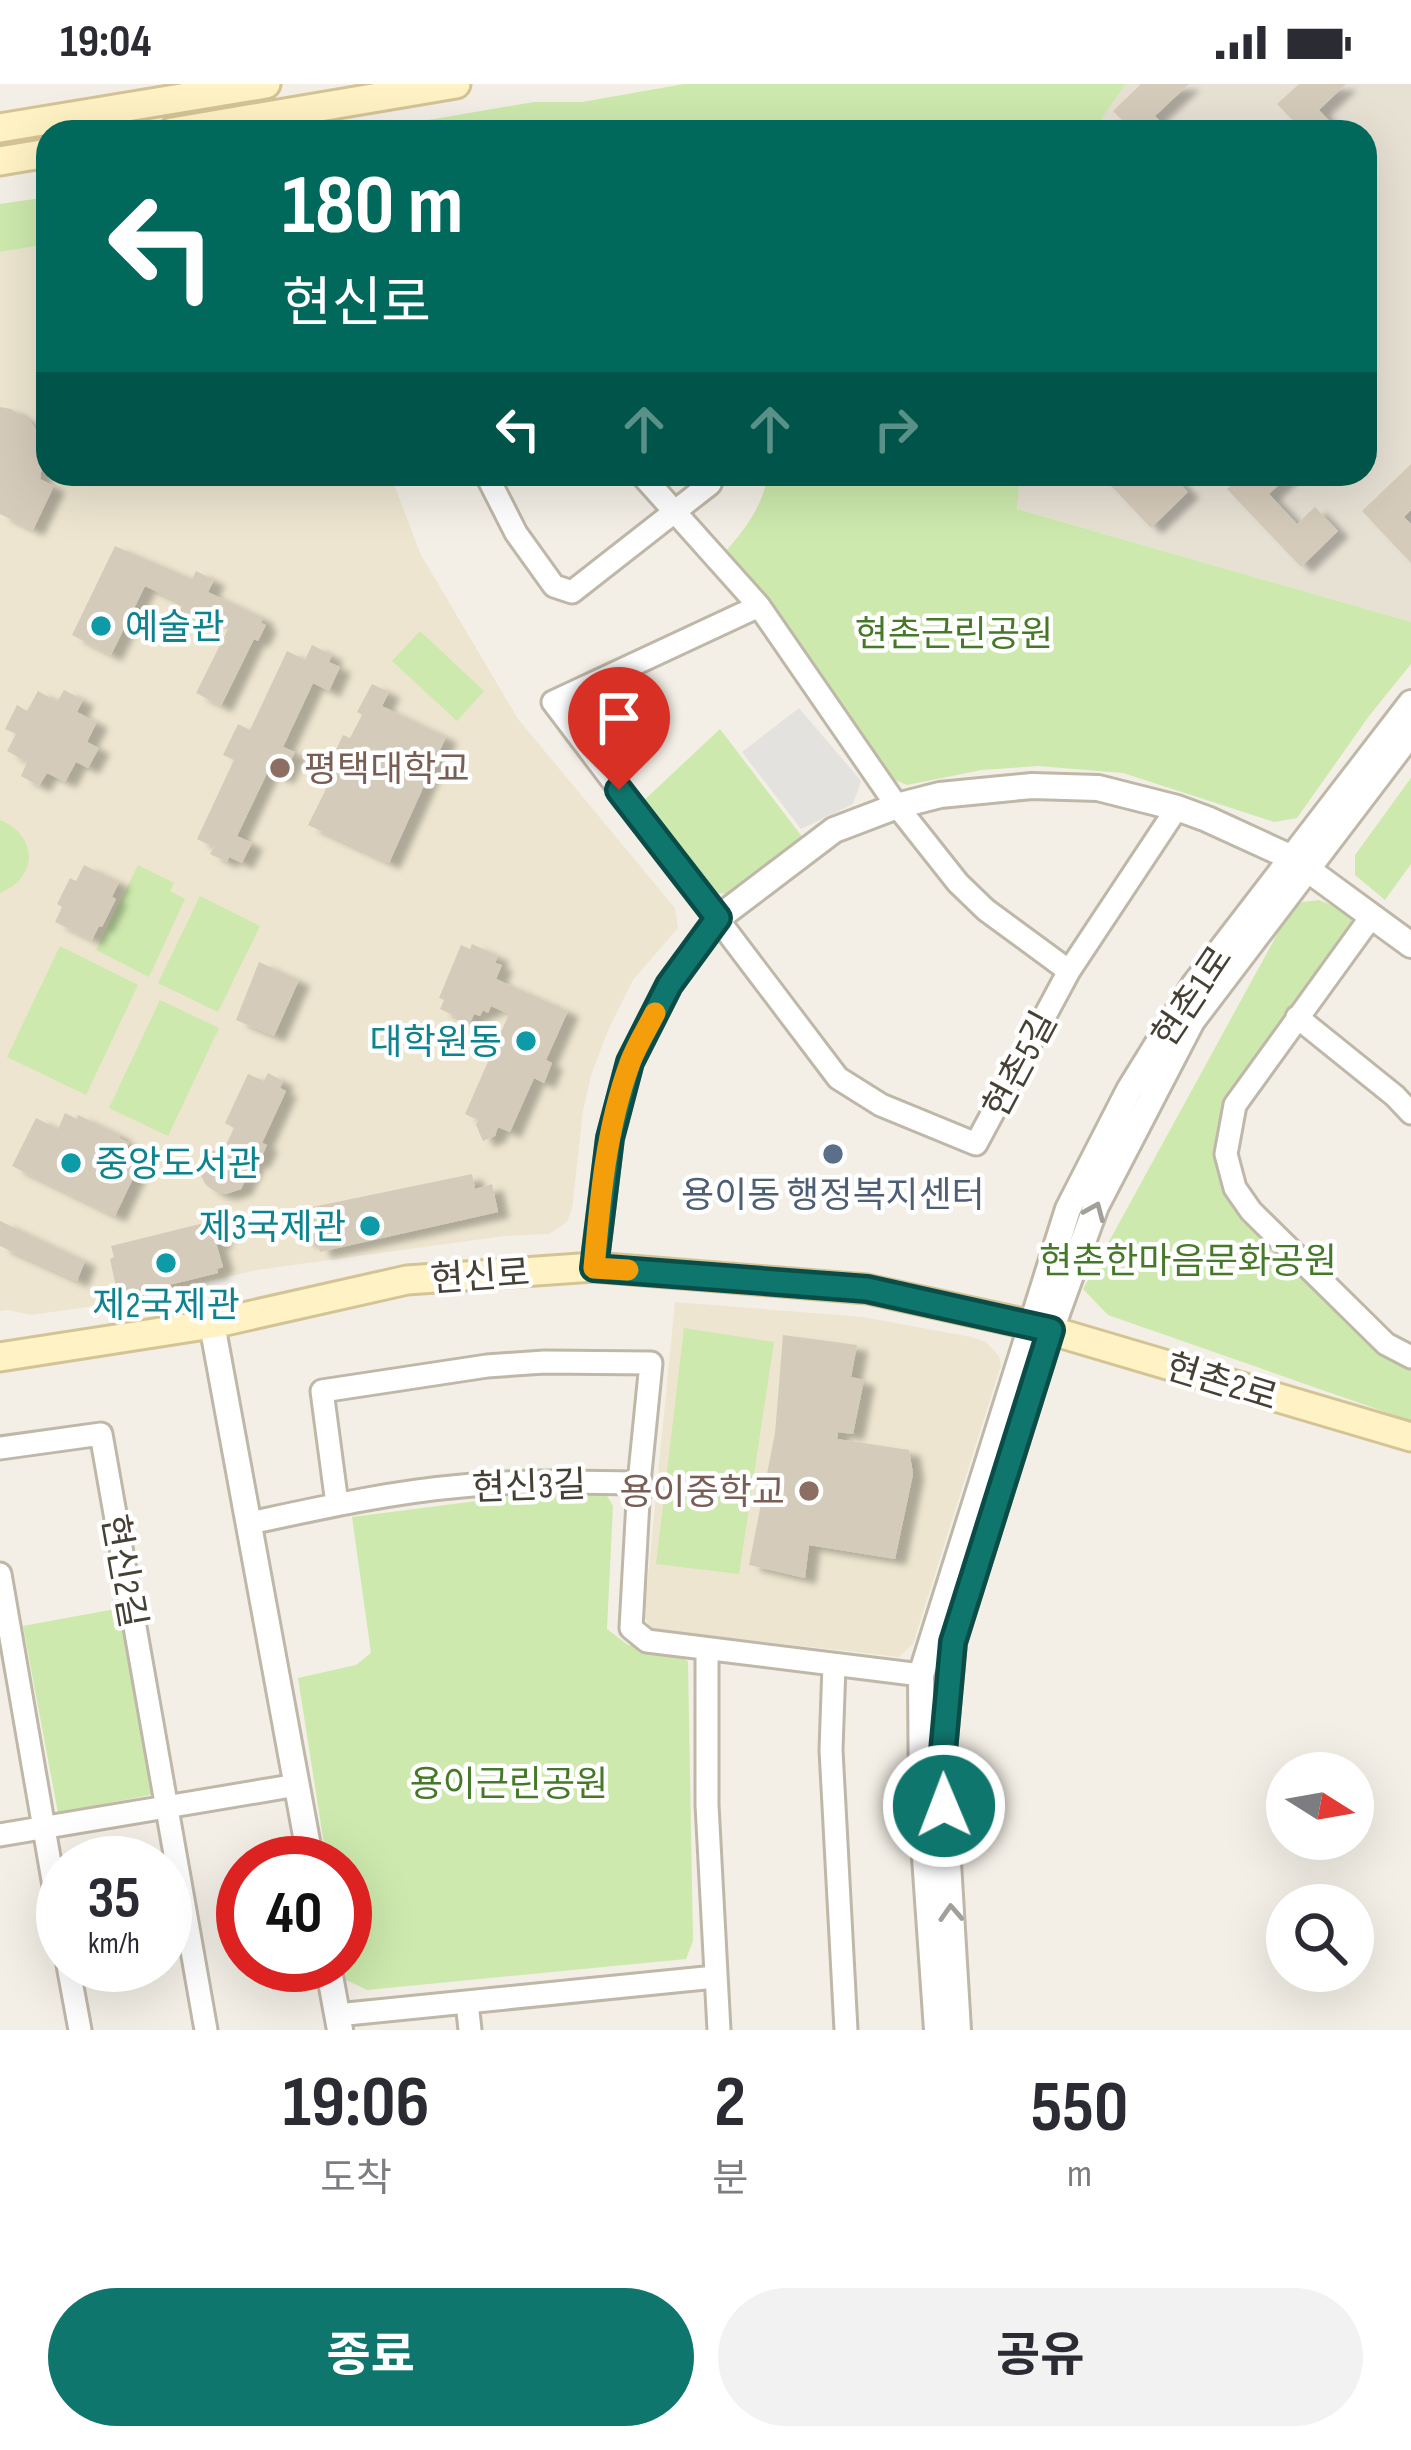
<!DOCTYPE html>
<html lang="ko">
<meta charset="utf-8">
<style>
:root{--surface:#fff;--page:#f2f2f3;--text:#2b2b33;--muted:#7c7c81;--accent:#0f766e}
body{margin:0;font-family:"Sofia Sans Condensed","Noto Sans KR",sans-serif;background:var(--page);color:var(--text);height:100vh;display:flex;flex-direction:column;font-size:45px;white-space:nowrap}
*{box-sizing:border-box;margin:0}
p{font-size:39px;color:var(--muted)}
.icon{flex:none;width:66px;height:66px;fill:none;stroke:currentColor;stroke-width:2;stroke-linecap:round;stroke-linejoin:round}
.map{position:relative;height:1946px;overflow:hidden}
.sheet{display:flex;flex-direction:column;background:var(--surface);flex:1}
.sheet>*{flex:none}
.banner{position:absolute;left:36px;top:36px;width:1341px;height:366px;border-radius:36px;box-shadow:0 12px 48px #0002;background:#00695c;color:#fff;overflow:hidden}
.needle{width:78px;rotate:101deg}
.buttons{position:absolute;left:1266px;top:1668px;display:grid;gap:24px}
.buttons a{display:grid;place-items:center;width:108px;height:108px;border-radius:50%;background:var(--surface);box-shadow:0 12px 48px #0002;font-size:60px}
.speed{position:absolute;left:36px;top:1752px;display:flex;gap:24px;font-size:60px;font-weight:700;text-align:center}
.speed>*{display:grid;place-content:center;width:156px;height:156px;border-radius:50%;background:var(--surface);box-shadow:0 12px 48px #0002;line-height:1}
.speed small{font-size:30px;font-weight:400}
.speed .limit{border:18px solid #d22;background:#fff;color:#111}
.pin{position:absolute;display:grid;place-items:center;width:102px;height:102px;color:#fff;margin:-123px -51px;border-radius:50% 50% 50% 0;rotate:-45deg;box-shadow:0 0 12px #0007}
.pin .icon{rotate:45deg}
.me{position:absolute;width:132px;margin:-66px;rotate:359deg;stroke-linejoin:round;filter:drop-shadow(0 0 9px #0008)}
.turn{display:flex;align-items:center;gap:42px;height:252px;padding:0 48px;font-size:54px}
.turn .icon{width:156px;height:156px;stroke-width:2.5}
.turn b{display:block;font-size:84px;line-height:102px}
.lanes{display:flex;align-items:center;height:114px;padding:0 48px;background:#0003;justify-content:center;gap:60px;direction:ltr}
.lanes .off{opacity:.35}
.eta{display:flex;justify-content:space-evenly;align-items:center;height:204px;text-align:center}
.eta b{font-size:72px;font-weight:700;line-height:84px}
.cta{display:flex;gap:24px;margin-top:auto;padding:24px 48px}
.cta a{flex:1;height:138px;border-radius:72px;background:var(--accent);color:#fff;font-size:48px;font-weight:700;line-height:138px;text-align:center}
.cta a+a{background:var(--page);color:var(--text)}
.status{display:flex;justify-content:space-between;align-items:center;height:84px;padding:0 60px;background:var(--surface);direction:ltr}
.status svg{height:33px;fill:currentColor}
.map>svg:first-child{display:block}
.residential{fill:#e7e1d4}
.education{fill:#ede5cf}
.green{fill:#cde9ad}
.parking{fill:#e4e2de}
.building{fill:#d5cbbb;filter:url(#shadow)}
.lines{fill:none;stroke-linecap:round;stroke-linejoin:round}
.minor-casing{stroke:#bfb7a8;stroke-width:27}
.tertiary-casing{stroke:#bfb7a8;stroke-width:30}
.secondary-casing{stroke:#d4c495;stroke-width:33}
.minor{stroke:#fff;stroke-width:21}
.tertiary{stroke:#fff;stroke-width:24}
.secondary{stroke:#fff2c4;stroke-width:27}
.oneway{stroke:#a2a09a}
.route-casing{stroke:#0a4d48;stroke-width:30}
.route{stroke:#0f766e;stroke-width:21}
.slow{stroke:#f59e0b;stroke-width:21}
.culture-dot{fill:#0f9aa8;stroke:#fff;stroke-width:4.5}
.education-dot{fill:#8d6e63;stroke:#fff;stroke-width:4.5}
.service-dot{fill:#5c6f8a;stroke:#fff;stroke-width:4.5}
.labels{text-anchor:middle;stroke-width:9;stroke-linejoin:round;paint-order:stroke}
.culture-label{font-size:36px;fill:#0d838f;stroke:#fff;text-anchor:start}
.park-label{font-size:36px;fill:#457927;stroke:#fff}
.education-label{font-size:36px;fill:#785e54;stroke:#fff;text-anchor:start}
.street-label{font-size:36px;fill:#464035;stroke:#fff}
.service-label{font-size:36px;fill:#4e5e75;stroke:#fff}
</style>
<div class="status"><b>19:04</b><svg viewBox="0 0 49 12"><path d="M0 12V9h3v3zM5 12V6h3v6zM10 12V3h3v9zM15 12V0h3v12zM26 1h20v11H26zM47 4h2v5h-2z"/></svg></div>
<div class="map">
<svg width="1411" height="1946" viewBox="0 0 1411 1946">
<defs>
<filter id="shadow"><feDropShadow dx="11" dy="6" stdDeviation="3" flood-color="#0004"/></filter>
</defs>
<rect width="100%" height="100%" fill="#f3efe6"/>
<path class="residential" d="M1126 0H1411V538L1017 425 1020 390H1365V48H1092Z"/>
<path class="education" d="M48 160V390H390L421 471 518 635 675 824 678 844 633 896 609 944 591 991 583 1027 572 1125 567 1138 549 1150 504 1152 257 1186 109 1220 31 1231 8 1226 0 1227V168Z
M675 1218 863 1233 971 1253 986 1258 999 1272 1001 1281 913 1560 899 1573 652 1545 648 1540 644 1533Z"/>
<path class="green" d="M684 0H1126L1092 48H358L534 18H582Z
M48 113V160L0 168V120Z
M768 390H1020L1017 425 1411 538V580L1369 632 1297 734 1274 738 1123 689 1038 682 982 686 907 701 890 694 721 472C744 448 763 422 768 390Z
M420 547 484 607 457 637 392 577Z
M720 645 803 754 730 810 714 809 640 720Z
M1411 694V780L1385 816 1355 791V771Z
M0 736C39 752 38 794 0 809Z
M138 781 174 799 170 807 185 815 149 893 96 866Z
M200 812 260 842 218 928 158 899Z
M1319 816 1336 823 1364 842 1235 1021 1234 1101 1411 1273V1337L1108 1231 1083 1205 1291 825 1303 818Z
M60 862 138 901 86 1011 7 973Z
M160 916 219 944 168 1052 109 1024Z
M684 1244 774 1258 739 1490 656 1480Z
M539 1409 607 1412 613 1422 607 1545 628 1561 678 1567 688 1578 693 1857 686 1875 367 1906 346 1896 343 1881 345 1779H327L298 1594 356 1581 371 1569 352 1433Z
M126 1523 160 1709 58 1729 23 1542Z"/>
<path class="parking" d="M799 624 861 697 853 720 801 745 742 668Z"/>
<path class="building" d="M1141 0H1189L1155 32 1171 48H1134L1113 27Z
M1299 0H1346L1319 26 1340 48H1304L1277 20Z
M0 323 11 325 30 337 42 354 43 375 40 395 54 402 33 446 0 430Z
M1411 380V426L1404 433 1411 440V479L1362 427Z
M1100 390H1136L1146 400 1157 390H1171L1188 408 1151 444Z
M1242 390H1290L1269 410 1297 440 1315 423 1338 447 1301 483 1227 405Z
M115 462 192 495 196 487 214 496 208 508 263 534 261 539 266 541 258 557 254 555 221 622 196 609 229 543 200 529 197 535 180 527 183 520 145 502 111 571 72 551Z
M312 561 332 571 329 578 340 583 329 607 313 599 283 663 295 668 283 694 268 687 237 752 252 759 242 779 229 773 227 778 210 770 214 763 197 755 234 676 223 671 238 640 250 646 287 567 305 576Z
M372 600 389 608 382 622 446 653 389 779 308 741 332 693 325 689 343 651 350 654 362 631 357 628Z
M64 606 83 616 77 628 97 638 87 658 99 664 88 684 76 678 65 698 47 689 39 702 21 692 27 678 7 667 16 650 5 645 17 621 27 627 38 607 57 618Z
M84 781 119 798 112 813 116 815 102 843 99 842 92 856 55 838 62 823 57 820 70 794 76 797Z
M472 860 498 872 495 879 502 881 496 895 568 927 546 976 552 979 544 999 534 994 510 1048 498 1043 495 1052 483 1057 476 1041 478 1036 465 1030 509 930 491 922 488 929 483 926 480 932 474 930 470 939 440 925 444 916 439 914 461 861 470 865Z
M259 878 299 896 274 952 236 936Z
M268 989 283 997 280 1004 286 1007 262 1059 267 1061 259 1078 255 1077 241 1105 226 1110 216 1108 206 1101 201 1092 203 1081 212 1067 224 1065 234 1044 225 1039 248 990 264 997Z
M65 1029 77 1035 78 1031 120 1051 119 1054 129 1059 121 1076 138 1084 115 1132 12 1082 36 1034 58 1045Z
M472 1090 475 1105 492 1100 498 1128 320 1168 316 1155 305 1158 298 1126Z
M0 1137 85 1177 77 1197 0 1162Z
M204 1139 207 1149 219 1146 222 1157 216 1159 223 1183 217 1185 218 1189 124 1212 122 1207 117 1208 110 1175 114 1173 111 1162Z
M783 1251 857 1261 851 1293 864 1296 853 1350 838 1348 837 1355 909 1366 913 1390 895 1475 809 1461 805 1494 749 1481 775 1349Z"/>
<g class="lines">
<defs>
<path id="minor" d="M486 390 516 449 554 502 572 508 710 400 714 390
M641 390 759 522
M1371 833 1235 1021 1226 1070 1235 1104 1251 1127 1386 1260 1411 1273
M1069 887 986 826 958 799 897 722 759 522 553 618 838 994 881 1021 976 1060 1069 887 1177 724
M1297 933 1395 1012 1411 1029
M0 1364 101 1350 206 1946
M337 1420 322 1307 487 1282 544 1278 651 1279 639 1399 631 1544 647 1557 921 1591
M250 1439C320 1424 391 1408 462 1402 520 1396 580 1398 639 1399
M0 1490 63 1854
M707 1565V1721L719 1946
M834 1581 831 1666 846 1946
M0 1751 297 1701
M68 1881 80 1946
M467 1918 470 1946
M337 1931 715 1893"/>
<path id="tertiary" d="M594 1183 610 1054 630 978 669 901 718 834 834 746 897 722 940 711 1032 702 1098 704 1177 724 1207 735 1292 774 1411 861
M212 1240 311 1779
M328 1881 340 1946
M937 1946 922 1730 921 1591 1068 1125 1129 1006 1194 901 1411 619
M958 1946 942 1678 953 1558 1051 1246 1096 1122 1192 937 1411 649"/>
<path id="secondary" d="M0 44 266 0
M172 48 456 0
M0 77 48 69
M0 1273 212 1240 407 1196 594 1183 867 1205 1032 1241 1411 1353"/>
</defs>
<use href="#minor" class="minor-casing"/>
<use href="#tertiary" class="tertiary-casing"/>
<use href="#secondary" class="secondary-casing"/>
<use href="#minor" class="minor"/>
<use href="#tertiary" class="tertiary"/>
<use href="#secondary" class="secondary"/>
</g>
<defs><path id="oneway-chevron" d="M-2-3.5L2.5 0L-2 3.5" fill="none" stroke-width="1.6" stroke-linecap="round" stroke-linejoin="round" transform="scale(3)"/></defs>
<g class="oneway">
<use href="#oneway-chevron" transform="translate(1095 1127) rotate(-67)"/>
<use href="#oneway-chevron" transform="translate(951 1829) rotate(-93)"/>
</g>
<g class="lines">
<defs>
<path id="route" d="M619 706 718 834 669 901 630 978 610 1054 594 1184 867 1205 1051 1246 953 1558 942 1678 944 1722"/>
</defs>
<use href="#route" class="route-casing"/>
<use href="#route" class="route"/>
<path class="slow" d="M628 1186 594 1184C600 1115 606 1044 630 979 636 962 647 945 655 929"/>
</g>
<g class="culture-dot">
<circle cx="101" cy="542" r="12"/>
<circle cx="526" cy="957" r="12"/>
<circle cx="71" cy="1079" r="12"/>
<circle cx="370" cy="1142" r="12"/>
<circle cx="166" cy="1179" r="12"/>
</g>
<g class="education-dot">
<circle cx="280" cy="684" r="12"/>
<circle cx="809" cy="1407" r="12"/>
</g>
<circle class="service-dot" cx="833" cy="1070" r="12"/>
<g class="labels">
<g class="culture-label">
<text x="125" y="555">예술관</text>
<text x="502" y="970" text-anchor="end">대학원동</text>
<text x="95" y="1092">중앙도서관</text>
<text x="346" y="1155" text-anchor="end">제3국제관</text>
<text x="166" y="1233" text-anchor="middle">제2국제관</text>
</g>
<g class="park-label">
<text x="954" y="562">현촌근린공원</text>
<text x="1188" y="1189">현촌한마음문화공원</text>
<text x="509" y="1712">용이근린공원</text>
</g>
<g class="education-label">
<text x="304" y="697">평택대학교</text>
<text x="785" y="1420" text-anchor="end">용이중학교</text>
</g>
<g class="street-label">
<text transform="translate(1191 912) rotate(-56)" y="13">현촌1로</text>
<text transform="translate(1019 980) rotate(-62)" y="13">현촌5길</text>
<text transform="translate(480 1191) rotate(-4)" y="13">현신로</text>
<text transform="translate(1222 1297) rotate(17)" y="13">현촌2로</text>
<text transform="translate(529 1401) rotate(-2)" y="13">현신3길</text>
<text transform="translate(125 1487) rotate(80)" y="13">현신2길</text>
</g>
<g class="service-label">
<text x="833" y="1123">용이동 행정복지센터</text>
</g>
</g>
</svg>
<div class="buttons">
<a><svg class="needle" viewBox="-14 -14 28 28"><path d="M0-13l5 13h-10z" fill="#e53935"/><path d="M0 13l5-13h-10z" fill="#7c7c81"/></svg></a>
<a><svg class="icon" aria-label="search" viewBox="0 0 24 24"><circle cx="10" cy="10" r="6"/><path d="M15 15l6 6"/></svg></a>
</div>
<div class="speed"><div>35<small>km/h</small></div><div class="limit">40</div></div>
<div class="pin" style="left:619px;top:706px;background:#d93025"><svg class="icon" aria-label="arrive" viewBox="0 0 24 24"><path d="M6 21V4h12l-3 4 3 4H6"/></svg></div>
<svg class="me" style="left:944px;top:1722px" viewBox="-20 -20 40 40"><circle r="17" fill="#0f766e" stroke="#fff" stroke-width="3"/><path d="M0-11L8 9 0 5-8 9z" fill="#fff"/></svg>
<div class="banner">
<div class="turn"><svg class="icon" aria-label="left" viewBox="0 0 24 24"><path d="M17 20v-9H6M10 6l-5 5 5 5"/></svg><div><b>180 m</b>현신로</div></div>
<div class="lanes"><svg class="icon" aria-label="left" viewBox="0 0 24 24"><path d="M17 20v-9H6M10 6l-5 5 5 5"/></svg><svg class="icon off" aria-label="ahead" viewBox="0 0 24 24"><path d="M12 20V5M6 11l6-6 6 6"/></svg><svg class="icon off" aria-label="ahead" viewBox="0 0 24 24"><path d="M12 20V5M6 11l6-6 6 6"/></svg><svg class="icon off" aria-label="right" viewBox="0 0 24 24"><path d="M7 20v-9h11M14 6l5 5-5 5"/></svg></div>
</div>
</div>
<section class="sheet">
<div class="eta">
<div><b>19:06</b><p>도착</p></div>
<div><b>2</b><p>분</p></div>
<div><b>550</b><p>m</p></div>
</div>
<div class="cta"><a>종료</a><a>공유</a></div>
</section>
